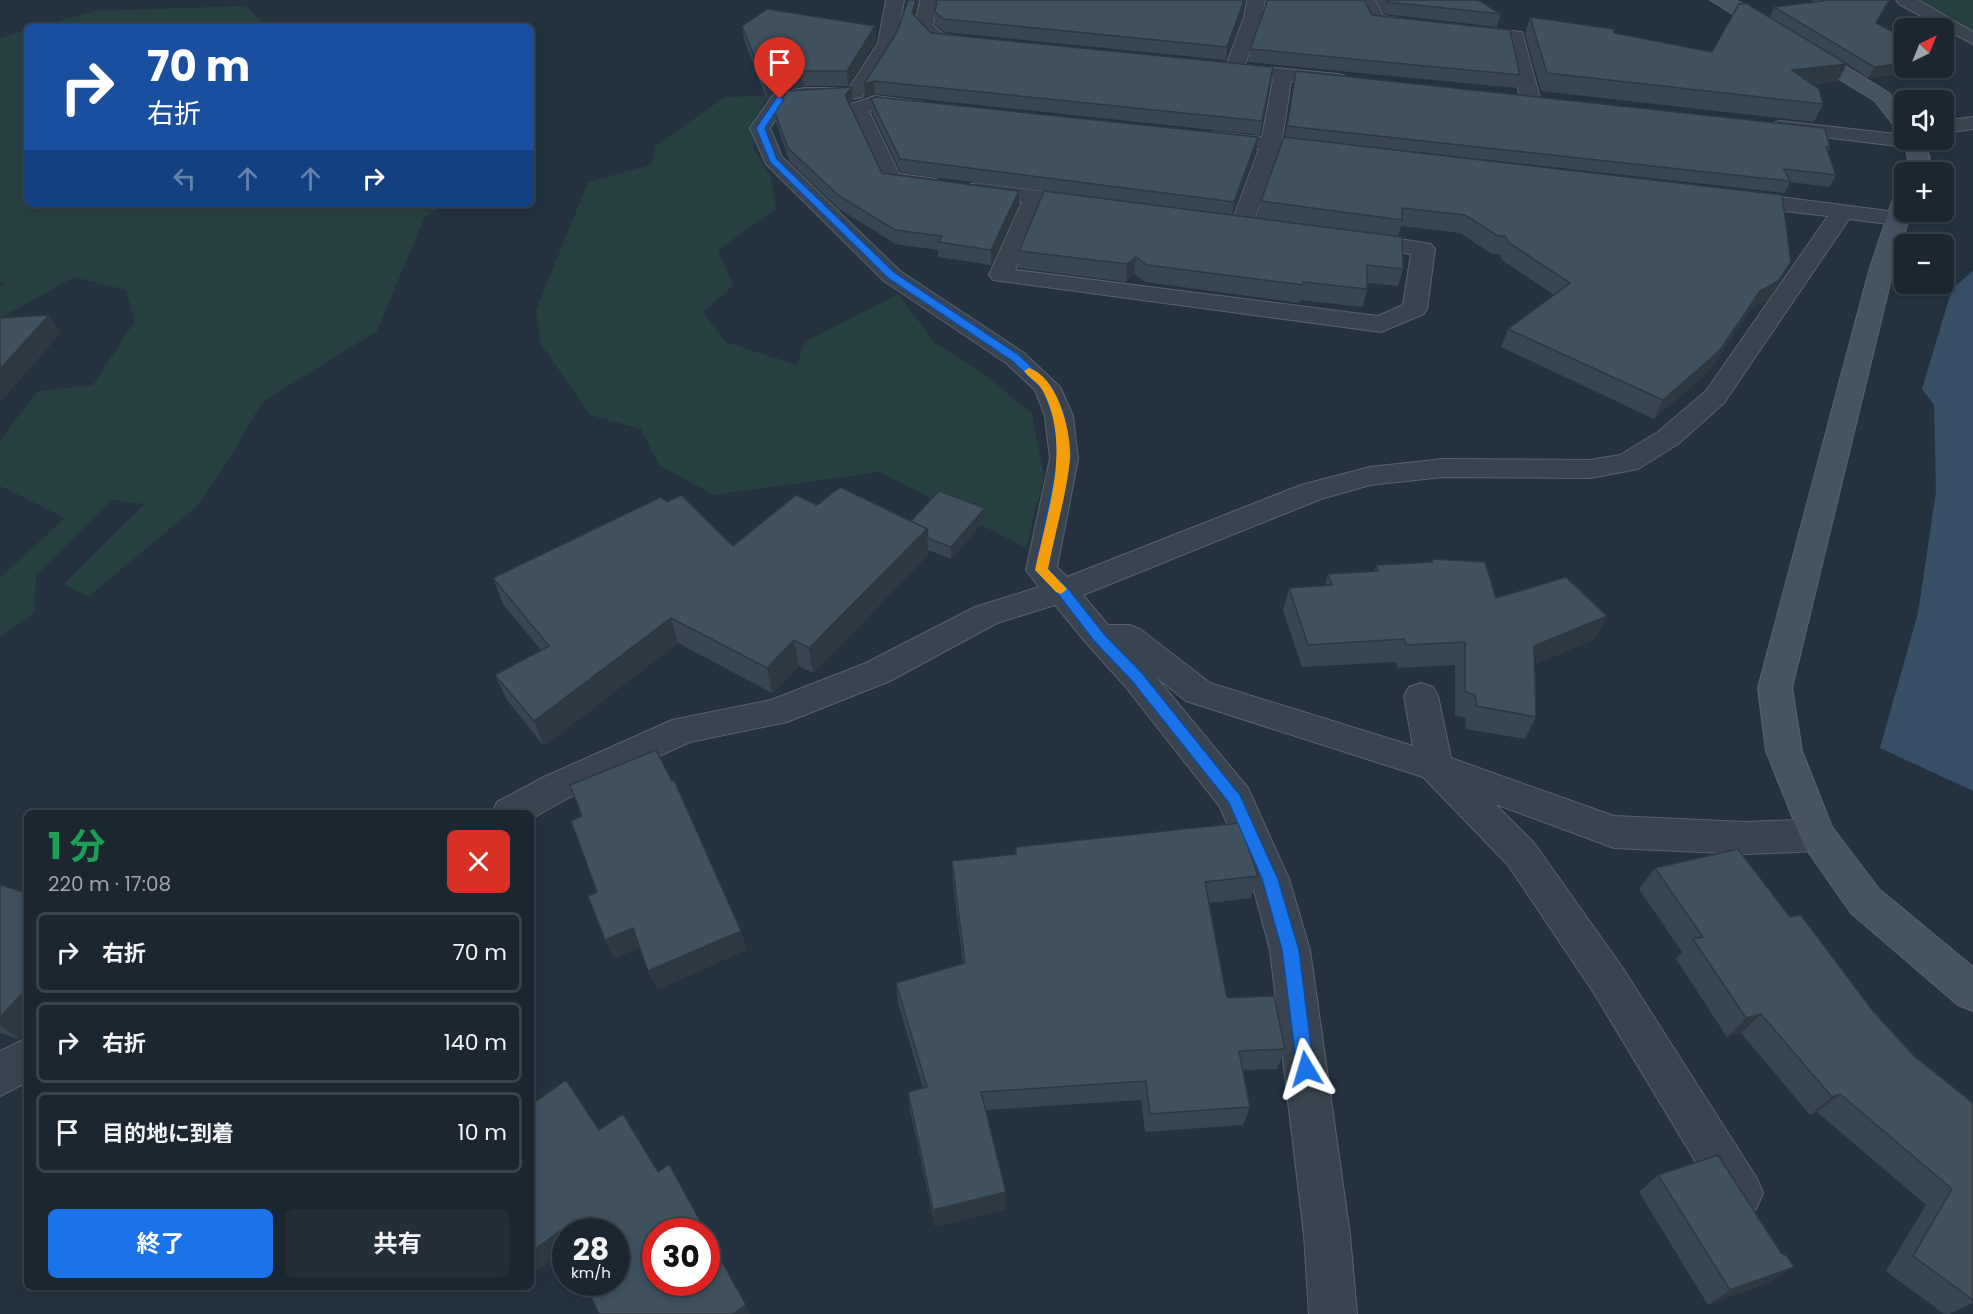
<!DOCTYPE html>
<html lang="ja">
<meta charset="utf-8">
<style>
:root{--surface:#1b2630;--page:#242e38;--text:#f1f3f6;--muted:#a0a5ab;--line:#39434c;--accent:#1a73e8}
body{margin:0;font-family:Poppins,"Noto Sans JP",sans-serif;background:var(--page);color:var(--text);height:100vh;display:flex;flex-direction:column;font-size:22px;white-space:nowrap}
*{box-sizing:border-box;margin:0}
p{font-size:20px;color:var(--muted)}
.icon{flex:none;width:33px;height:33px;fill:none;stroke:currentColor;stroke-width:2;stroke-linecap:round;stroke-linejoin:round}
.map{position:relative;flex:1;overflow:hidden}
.panel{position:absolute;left:24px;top:810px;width:510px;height:480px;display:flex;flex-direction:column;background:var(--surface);border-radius:9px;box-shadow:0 3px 9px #0003,0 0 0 2px var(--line)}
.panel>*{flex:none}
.banner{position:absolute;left:24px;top:24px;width:510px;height:183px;border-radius:9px;box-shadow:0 3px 9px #0003,0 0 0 2px var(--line);background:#1a4fa0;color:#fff;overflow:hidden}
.needle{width:39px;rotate:43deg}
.tools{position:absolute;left:1894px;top:18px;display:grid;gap:12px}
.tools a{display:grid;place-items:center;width:60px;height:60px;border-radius:9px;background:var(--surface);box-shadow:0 3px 9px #0003,0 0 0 2px var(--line);font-size:30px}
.speed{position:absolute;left:552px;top:1218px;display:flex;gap:12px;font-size:30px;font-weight:700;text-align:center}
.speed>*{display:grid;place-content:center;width:78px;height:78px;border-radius:50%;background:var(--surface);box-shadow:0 3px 9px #0003,0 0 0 2px var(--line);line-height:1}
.speed small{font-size:15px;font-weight:400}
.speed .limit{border:9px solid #d22;background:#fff;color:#111}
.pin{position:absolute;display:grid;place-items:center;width:51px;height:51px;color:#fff;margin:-62px -26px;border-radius:50% 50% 50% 0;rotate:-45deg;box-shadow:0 0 6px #0007}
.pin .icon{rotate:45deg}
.me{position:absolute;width:66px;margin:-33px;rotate:353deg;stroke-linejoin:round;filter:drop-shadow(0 0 4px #0008)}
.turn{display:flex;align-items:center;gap:21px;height:126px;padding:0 24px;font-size:27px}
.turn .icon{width:78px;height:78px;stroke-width:2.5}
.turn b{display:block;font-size:42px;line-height:51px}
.lanes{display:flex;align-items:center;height:57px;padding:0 24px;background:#0003;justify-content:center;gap:30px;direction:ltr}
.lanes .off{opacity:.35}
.round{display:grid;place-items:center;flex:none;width:63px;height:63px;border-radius:9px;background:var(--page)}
.head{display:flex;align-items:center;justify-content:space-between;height:102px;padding:0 24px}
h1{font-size:36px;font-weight:700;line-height:45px;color:#1e9e55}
.action{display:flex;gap:12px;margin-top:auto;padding:12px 24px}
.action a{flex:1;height:69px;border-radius:9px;background:var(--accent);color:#fff;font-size:24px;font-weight:700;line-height:69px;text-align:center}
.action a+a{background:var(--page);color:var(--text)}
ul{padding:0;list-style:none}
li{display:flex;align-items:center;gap:18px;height:81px;margin:0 12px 9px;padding:0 12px;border:3px solid var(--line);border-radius:9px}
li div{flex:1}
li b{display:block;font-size:22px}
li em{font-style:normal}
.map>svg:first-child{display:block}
.green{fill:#264041}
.water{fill:#384f68}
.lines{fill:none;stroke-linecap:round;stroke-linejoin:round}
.street-casing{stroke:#56626e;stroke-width:2}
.secondary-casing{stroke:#56626e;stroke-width:2}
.street{fill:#394450;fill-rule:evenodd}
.secondary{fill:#465363;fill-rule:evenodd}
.wall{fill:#374652}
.shaded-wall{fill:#2d3942}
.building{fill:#40515f;stroke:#2d3942;stroke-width:1.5}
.route{fill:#1a73e8;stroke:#114b97;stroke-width:1.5}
.slow{fill:#f59e0b}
</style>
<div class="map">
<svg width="1973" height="1314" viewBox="0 0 1973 1314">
<rect width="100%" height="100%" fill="#243240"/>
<path class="green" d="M1914 0H1973V34Z
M245 6 267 27H38L94 11Z
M27 30V204H446L424 218 377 331 262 402 232 454 197 506 88 597 64 584 145 504 111 500 36 575 34 613 0 637V578L65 518 0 486V440L38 391 93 385 135 321 126 290 74 277 0 318V288L5 284 0 282V38Z
M767 96 755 121 753 148 771 177 776 209 718 250 733 286 703 312 725 342 797 365 805 342 898 294 935 343 983 373 1032 414 1044 476 1026 548 880 472 714 495 659 465 641 429 590 415 541 344 536 311 588 182 651 165 656 146 725 97Z"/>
<path class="water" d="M1973 271V791L1880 748 1918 613 1936 492 1934 405 1922 389 1952 289Z"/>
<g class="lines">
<defs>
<path id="street" d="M886 0H904L896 43 862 97C837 103 812 98 787 103L770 128 782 157 900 271 1024 353 1060 387 1073 416 1078 459 1057 567 1067 577 1301 485 1370 467 1443 459 1590 460 1620 455 1658 432 1706 391 1828 216 1740 206 1732 204 1729 199 1732 194 1740 192 1904 213 1907 218 1904 223 1896 225 1849 219 1724 403 1678 444 1638 469 1590 478 1443 477 1370 485 1321 499 1083 595 1108 625H1129L1140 629 1210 683 1413 746 1404 696 1409 687 1421 683 1433 687 1438 696 1451 758 1614 816 1746 822 1817 819 1830 824 1836 835 1830 846 1817 851 1746 854 1614 848 1495 804 1534 843 1622 967 1756 1177 1763 1193 1756 1209 1740 1216 1724 1209 1594 993 1508 865 1423 777 1186 701 1156 677 1248 788 1289 879 1310 950 1350 1235 1357 1314H1309L1304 1235 1270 950 1251 879 1220 807 1125 686 1088 645 1055 605 997 623 890 681 787 722 690 742 570 797 531 819V813H492L497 802 544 777 672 720 771 700 866 663 975 607 1039 587 1026 570 1050 459 1045 416 1035 390 1006 363 884 281 766 164 750 128 773 95 804 88H849L878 43Z
M920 0H938L933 25 943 34 968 38 971 42 968 46C948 51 927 43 915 26Z
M1247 0H1265L1262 17 1245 65 1338 74 1345 76 1348 80 1345 84 1338 86 1291 81 1282 140 1333 147 1336 151 1333 155 1326 157 1279 152 1253 224 1250 229 1242 231 1234 229 1231 224 1259 149 1213 144 1206 142 1203 138 1206 134 1213 132 1262 137 1273 79 1226 75 1219 73 1217 69 1219 65 1227 63 1244 17Z
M1357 0H1375L1383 16 1419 21 1422 25 1419 29 1413 30 1370 25Z
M1896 0H1918L1973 32V44L1899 4Z
M1468 26 1522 32 1540 98 1537 102H1523L1520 98 1508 41 1462 35 1459 31 1462 27Z
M875 96 924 102 927 106 924 110C906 115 887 104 869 111L899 174 936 179 939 184 936 189C920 192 899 188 883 185L880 180 848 108 851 104Z
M1973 117V129L1944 133V121Z
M1780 121 1905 135V140H1923L1924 142 1921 146 1914 148 1773 131 1770 127 1773 123Z
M976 183 1086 197 1094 199 1097 204 1094 209 1086 211 1043 205 1015 270 1378 316 1403 305 1411 254 1352 245 1349 240 1352 235 1360 233 1431 244 1435 249 1427 309 1424 314 1381 332 993 280 989 275 1022 202 968 195 965 190 968 185Z
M27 1038V1082L0 1096V1051Z"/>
<path id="secondary" d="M1710 0H1734L1746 5 1889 93 1905 113V133L1898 131 1875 101Z
M1905 137V140H1923L1930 158 1924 172H1905V174L1903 172 1908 158 1903 140Z
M1905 189V212H1911L1893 271 1792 688 1802 751 1832 827 1879 889 1973 967V1011L1958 1005 1851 913 1804 846 1766 751 1758 688 1869 271 1894 196 1897 191Z"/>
</defs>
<use href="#street" class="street-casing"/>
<use href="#secondary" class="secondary-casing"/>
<use href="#street" class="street"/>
<use href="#secondary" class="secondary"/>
</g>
<path class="wall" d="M919 0 915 16 931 33 1273 67 1260 135 875 94 865 97 864 84 897 32Z
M1376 0H1478L1501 14 1497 27 1384 14Z
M1811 0H1890L1876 23 1937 69 1868 78 1847 64 1838 81 1813 85 1823 104 1814 122 1541 91 1525 34 1530 17 1712 52 1770 17 1774 7 1813 3Z
M935 12 1242 16 1226 60 944 32 935 24Z
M1372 15 1520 75 1516 88 1248 62 1250 49Z
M742 26H875L876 40 848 86H804L772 93 767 100 744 40Z
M1296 71 1830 147 1828 152 1836 175 1830 187 1790 182 1785 193 1346 144 1791 262 1781 279 1768 299 1751 309 1711 369 1654 419 1501 347 1508 329 1554 295 1502 260 1499 254H1492L1460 233 1401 226 1398 237 1403 269 1398 286 1367 283V289L1363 307 1300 300 1299 303 1145 282 1134 274 1126 282 1018 268 1019 251 1044 191 901 173 872 112 871 99 1258 137 1256 151 1232 215 1321 227 1258 218 1261 201 1285 137Z
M852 87 853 101 849 105 882 173 1019 191V206L991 265 938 257V250L896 244 839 209 790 162 776 123 774 110Z
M667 502 733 546 817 505 911 521 985 508V520L951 559 928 550V555L813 673 799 666 772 693 678 643 544 746 507 700 495 675 541 650 503 604 493 578Z
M1432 559 1496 598 1607 616 1595 639 1535 664 1536 717 1525 739 1466 729 1465 718 1455 715V665L1398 668 1395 662 1302 667 1283 611 1289 588 1325 586 1328 574 1374 571 1376 565 1431 563Z
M1016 847 1258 876 1251 898 1209 903 1226 994 1228 998 1285 1049 1277 1069 1242 1070 1250 1107 1243 1125 1145 1132 1141 1100 986 1110 1006 1192V1209L935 1227 910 1110 908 1092 923 1088 898 1003 896 983 963 963 953 883 952 861 1015 854Z
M1655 868 1790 917 1873 1011 1914 1056 1973 1103V1303L1949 1314H1944L1886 1271 1926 1205 1817 1112 1810 1115 1741 1033 1727 1037 1676 959 1682 952 1639 889Z
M0 885 19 1039 0 1033Z
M1658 1175 1770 1282 1708 1305 1639 1192Z"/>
<path class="shaded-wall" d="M916 0H919L913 26 912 13Z
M1244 0 1242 16 1226 60 1227 47Z
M875 26 876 40 848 86 847 71Z
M1905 63V68H1938L1937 69 1868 78 1874 67Z
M1847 64 1838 81 1783 88 1792 70Z
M802 71 804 86 772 93 767 100 765 85 771 78Z
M874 81 875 94 865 97 864 84Z
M852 87 853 101 846 109 845 95Z
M1258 137 1256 151 1232 216 1234 202Z
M1019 191V206L991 265V250Z
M1136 257 1134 274 1126 282 1127 264Z
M1791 262 1781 279 1768 299 1751 309 1711 369 1654 419 1663 400 1760 291Z
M49 315 61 333 0 402V369Z
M985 508V520L951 559V547Z
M927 529 928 555 813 673 809 648Z
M1607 616 1595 639 1523 669 1534 646Z
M671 618 678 643 544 746 534 721Z
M794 640 799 666 772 693 767 668Z
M633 928 641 947 614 959 605 940Z
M741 931 747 950 657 990 648 971Z
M27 988V1030L19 1039 0 1025V1017Z
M1761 1014 1741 1033 1727 1037 1746 1018Z
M1840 1094 1817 1112 1810 1115 1832 1097Z
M1006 1192V1209L935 1227 933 1210Z
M560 1231 566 1238V1250L531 1275V1252Z
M1794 1267 1770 1282 1708 1305 1730 1290Z
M746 1305 750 1314H733Z"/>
<path class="building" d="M908 0H916L912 13 931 33 1273 67 1262 121 874 81 864 84 897 32Z
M937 0H1244L1227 47 944 19 935 12Z
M1267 0H1364L1372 15 1510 30 1520 75 1250 49 1266 5Z
M1386 0H1478L1501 14 1387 2Z
M1822 0H1889L1876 23 1905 38V63L1874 67 1774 7 1823 1Z
M1746 3 1847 64 1792 70 1819 89 1823 104 1547 73 1530 17 1614 29V33L1712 52 1739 4Z
M767 9 875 26 847 71H802L771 78 765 85 742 26Z
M1296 71 1825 128 1830 147H1826L1836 175 1784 169 1790 181 1287 126Z
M852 87 845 95 882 173 1019 191 991 250 938 242 942 236 895 230 838 195 788 148 774 110 787 91Z
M876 97 1258 137 1234 202 900 159 871 99Z
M1284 137 1782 195 1791 262 1778 281 1760 291 1720 350 1663 400 1508 329 1570 283 1508 242 1505 236H1498L1465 215 1402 208V220L1261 201Z
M1044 191 1402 237 1403 269 1367 265V289L1303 282V285L1147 265 1136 257 1127 264 1019 251Z
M49 315 0 369V318Z
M840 487 927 529 809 648 794 640 767 668 671 618 534 721 495 675 549 646 493 578 661 497 667 502 681 495 733 546 796 495 817 505Z
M939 491 985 508 951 547 928 538 927 529 911 521Z
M1432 559 1485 562 1496 598 1566 577 1607 616 1534 646 1536 717 1477 706 1475 695 1465 692V642L1406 645 1404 639 1308 645 1289 588 1332 585 1328 574 1378 571 1376 565 1433 562Z
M656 750 672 781 674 780 741 931 648 971 633 928 605 940 588 896 597 892 571 821 582 816 570 785Z
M1240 823 1258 876 1205 882 1226 994 1228 998 1274 996 1285 1049 1239 1051 1250 1107 1150 1114 1146 1081 981 1092 1006 1192 933 1210 908 1092 927 1087 896 983 965 963 952 861 1016 854V847Z
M1738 849 1790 917 1801 915 1873 1011 1914 1056 1973 1103V1300L1913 1256 1952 1189 1840 1094 1832 1097 1761 1014 1746 1018 1693 939 1703 937 1655 868Z
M0 885 27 893V988L0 1017Z
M566 1080 599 1130 623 1114 658 1172 669 1164 706 1232H656V1282H706V1233L746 1305 733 1314H599L584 1282H616V1232H566V1242L560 1231 531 1252V1105Z
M1718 1155 1781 1253 1787 1256 1794 1267 1730 1290 1658 1175Z"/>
<path class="route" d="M777 97 784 99 765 128 777 159 895 273 1019 355 1052 387 1065 416 1070 459 1048 569 1067 587 1104 634 1142 673 1240 795 1278 879 1299 950 1314 1069 1312 1075 1306 1077 1299 1075 1297 1069 1282 950 1262 879 1229 803 1132 681 1094 641 1058 594 1035 570 1058 459 1053 416 1042 389 1011 360 888 278 770 162 756 128Z"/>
<path class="slow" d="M1029 368C1058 377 1072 433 1070 460 1066 496 1055 533 1048 569L1067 589 1061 594 1056 592 1035 570C1047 512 1072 447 1043 391 1039 383 1029 378 1024 371Z"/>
</svg>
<div class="tools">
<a><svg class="needle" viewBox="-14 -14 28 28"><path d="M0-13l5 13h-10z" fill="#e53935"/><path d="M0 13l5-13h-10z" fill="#a0a5ab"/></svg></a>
<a><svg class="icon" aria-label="sound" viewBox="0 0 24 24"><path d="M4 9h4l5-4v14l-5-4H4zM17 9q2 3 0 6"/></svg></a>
<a>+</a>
<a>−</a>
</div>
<div class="speed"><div>28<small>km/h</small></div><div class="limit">30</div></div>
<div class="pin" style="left:780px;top:99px;background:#d93025"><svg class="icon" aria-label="arrive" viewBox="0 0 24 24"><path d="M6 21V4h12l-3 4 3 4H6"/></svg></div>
<svg class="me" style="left:1306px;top:1069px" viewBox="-20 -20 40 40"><path d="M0-17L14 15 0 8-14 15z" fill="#1a73e8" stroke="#fff" stroke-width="4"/></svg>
<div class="banner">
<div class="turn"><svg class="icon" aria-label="right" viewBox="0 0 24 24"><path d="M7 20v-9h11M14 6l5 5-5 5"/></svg><div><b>70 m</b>右折</div></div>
<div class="lanes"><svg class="icon off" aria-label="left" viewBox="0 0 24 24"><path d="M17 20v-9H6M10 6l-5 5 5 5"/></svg><svg class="icon off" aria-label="ahead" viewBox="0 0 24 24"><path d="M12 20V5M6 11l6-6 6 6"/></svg><svg class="icon off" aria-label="ahead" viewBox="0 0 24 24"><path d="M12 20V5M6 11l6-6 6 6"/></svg><svg class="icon" aria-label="right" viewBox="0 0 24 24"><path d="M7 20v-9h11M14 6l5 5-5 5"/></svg></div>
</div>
<section class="panel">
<div class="head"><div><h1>1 分</h1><p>220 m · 17:08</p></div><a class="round" style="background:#d93025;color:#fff"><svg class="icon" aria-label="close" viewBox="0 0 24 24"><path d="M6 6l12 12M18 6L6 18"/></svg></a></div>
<ul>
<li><svg class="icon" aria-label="right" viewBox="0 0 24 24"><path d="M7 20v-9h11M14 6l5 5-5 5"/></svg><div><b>右折</b></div><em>70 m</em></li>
<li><svg class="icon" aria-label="right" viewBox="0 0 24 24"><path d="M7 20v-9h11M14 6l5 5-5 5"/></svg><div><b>右折</b></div><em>140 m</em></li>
<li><svg class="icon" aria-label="arrive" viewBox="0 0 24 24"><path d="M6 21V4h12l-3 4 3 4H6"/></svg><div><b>目的地に到着</b></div><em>10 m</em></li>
</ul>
<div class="action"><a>終了</a><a>共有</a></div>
</section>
</div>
